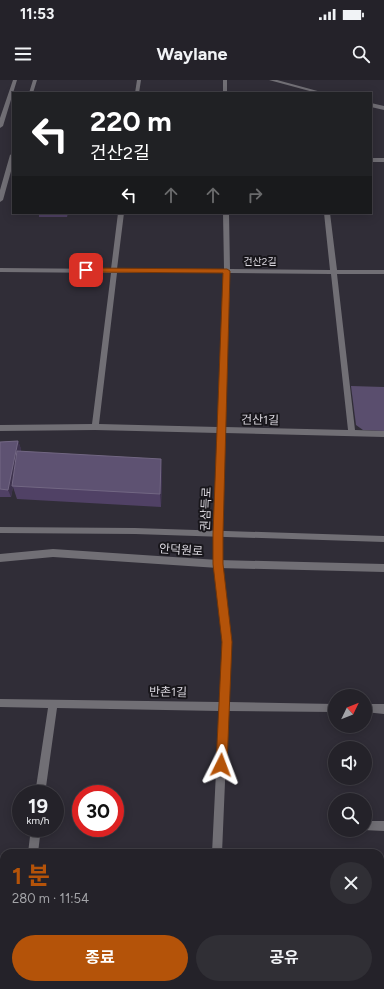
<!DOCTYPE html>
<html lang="ko">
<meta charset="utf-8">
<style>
:root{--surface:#242229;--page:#302f35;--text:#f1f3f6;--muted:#a3a4a8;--line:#413f46;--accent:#b45309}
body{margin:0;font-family:Figtree,"Noto Sans KR",sans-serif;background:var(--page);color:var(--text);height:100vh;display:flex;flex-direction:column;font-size:15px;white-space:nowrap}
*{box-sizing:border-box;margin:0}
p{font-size:13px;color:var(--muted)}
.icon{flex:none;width:22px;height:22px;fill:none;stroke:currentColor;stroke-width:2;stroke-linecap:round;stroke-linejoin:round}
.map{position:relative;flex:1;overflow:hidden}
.side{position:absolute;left:0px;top:769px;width:384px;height:140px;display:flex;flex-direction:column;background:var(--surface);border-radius:12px 12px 0 0;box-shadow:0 2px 10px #0003,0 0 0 1px var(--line)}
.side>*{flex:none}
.hud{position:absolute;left:12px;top:12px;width:360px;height:122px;border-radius:0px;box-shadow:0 2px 10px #0003,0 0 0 1px var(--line);background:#202124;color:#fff;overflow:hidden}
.needle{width:26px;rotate:47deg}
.tools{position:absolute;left:328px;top:609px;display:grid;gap:8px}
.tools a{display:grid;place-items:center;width:44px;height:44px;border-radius:50%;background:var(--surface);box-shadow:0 2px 10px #0003,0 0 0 1px var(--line);font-size:20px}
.speed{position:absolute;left:12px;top:705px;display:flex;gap:8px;font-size:20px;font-weight:700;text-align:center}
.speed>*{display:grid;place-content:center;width:52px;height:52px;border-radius:50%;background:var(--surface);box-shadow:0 2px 10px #0003,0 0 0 1px var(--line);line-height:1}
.speed small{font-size:10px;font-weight:400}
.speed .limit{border:6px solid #d22;background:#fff;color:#111}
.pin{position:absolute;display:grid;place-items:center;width:34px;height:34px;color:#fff;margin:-17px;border-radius:8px;box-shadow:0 2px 6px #0006}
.me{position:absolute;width:44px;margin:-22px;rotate:3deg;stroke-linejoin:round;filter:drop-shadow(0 0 3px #0008)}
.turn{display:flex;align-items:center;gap:14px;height:84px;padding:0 12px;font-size:18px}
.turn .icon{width:52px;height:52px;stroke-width:2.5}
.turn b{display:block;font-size:28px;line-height:34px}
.lanes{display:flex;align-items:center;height:38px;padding:0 12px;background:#0003;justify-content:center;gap:20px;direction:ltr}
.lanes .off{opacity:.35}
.round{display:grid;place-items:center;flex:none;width:42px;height:42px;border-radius:21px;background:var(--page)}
.headline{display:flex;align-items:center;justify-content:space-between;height:68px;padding:0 12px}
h1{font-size:24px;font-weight:700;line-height:30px;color:var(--accent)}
.button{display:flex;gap:8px;margin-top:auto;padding:8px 12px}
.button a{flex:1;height:46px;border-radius:24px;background:var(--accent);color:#fff;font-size:16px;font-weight:700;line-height:46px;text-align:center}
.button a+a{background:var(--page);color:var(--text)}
.status{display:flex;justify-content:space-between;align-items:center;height:28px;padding:0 20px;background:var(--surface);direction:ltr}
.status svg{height:11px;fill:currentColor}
header{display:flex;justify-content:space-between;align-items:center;height:52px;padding:0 12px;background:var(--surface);font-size:18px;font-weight:700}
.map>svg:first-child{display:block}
.green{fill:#5a4e6e}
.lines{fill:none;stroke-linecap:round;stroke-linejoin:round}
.minor{fill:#716f75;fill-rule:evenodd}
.tertiary{fill:#716f75;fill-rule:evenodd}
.wall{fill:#504165}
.shaded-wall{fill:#3d324d}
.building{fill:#5e5272;stroke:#726783}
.route{fill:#b45309;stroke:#753606}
.labels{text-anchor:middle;stroke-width:4;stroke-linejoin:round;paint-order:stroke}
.far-street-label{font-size:10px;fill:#dbd8df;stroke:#18161b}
.street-label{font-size:12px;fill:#dbd8df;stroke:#18161b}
</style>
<div class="status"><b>11:53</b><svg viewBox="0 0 49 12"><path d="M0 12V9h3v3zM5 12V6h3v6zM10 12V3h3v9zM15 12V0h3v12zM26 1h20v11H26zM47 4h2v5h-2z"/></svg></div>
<header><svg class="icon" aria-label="menu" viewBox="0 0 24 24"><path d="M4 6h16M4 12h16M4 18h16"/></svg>Waylane<svg class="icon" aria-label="search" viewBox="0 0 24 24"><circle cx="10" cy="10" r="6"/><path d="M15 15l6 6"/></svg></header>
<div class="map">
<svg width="384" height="909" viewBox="0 0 384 909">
<rect width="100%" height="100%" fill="#302d37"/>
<path class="green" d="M351 306 384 307V351L363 350 356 345Z"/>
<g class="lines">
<path class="minor" d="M137 0H141L139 13H135Z
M223 0H227V13H223Z
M269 0H277L325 13H317Z
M371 23 384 26V30L371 27Z
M371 78H384V82H371Z
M118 133H124L117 189H224L223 133H229L230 189 330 190 324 133H330L337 190H384V194H337L355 350 384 351V357L225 353 222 484 231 562 229 622 335 624V632L228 631 222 773H212L219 631 57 628 45 714H35L48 628 0 627V619L220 622 223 562 214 484 218 353 95 350 0 351V345L92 344 111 193 0 192V188L111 189ZM117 193H224L218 347 99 344ZM230 193 331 194 348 350 225 347Z
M365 624H384V634L365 632Z
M365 741H384V751L363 750H365Z
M31 748H41L38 773H28Z
M384 803V814L380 815V804Z
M9 905H21L20 909H8Z
M204 905H216V909H204Z
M303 905H317L319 909H305Z"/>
<path class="tertiary" d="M13 0H17L3 46 0 48V38Z
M33 0H37L33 13H29Z
M13 73V84L3 120 0 122V110L10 75Z
M0 447 135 448 384 456V462L135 454 0 453Z
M53 469 218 480 384 484V492L218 488 53 477 0 482V474Z"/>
</g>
<path class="wall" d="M39 133H68L67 137H39Z
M18 361 21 369V371L162 392 161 427 17 419 13 407 11 417H0V362Z"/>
<path class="shaded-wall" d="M18 361 21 369 13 406H12L13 407 11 417 8 410Z
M161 379 162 392 161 427 160 414Z"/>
<path class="building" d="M18 361 8 410 0 409V362Z
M17 371 161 379 160 414 12 406Z"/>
<path class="route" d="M86 188 227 189 230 191 223 454V484L232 562 227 685 225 689 221 690 217 689 216 685 222 562 213 484V454L223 193 83 192V189Z"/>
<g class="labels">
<g class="far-street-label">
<text x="260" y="185">건산2길</text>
</g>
<g class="street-label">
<text transform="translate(260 340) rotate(1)" y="4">건산1길</text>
<text transform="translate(206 429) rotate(-88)" y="4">권삼득로</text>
<text transform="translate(181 470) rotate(4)" y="4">안덕원로</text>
<text transform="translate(168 612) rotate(1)" y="4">반촌1길</text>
</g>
</g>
</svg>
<div class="tools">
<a><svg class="needle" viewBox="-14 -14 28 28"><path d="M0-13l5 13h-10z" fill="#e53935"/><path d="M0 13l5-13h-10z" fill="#a3a4a8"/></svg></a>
<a><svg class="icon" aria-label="sound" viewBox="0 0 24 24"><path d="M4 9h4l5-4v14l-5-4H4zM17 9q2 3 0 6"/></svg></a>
<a><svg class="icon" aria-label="search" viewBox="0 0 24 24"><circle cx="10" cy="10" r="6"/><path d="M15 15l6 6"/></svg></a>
</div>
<div class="speed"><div>19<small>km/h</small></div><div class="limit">30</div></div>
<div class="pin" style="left:86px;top:190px;background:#d93025"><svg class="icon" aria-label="arrive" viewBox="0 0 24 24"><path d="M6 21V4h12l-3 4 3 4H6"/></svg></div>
<svg class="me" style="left:221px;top:685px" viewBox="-20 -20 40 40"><path d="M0-17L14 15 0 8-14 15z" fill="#b45309" stroke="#fff" stroke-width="4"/></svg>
<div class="hud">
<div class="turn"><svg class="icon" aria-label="left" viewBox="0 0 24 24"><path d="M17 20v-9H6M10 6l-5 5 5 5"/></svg><div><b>220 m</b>건산2길</div></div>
<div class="lanes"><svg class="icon" aria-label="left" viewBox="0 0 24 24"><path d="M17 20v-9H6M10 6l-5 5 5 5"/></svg><svg class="icon off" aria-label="ahead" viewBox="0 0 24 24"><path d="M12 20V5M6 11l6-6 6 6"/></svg><svg class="icon off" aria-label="ahead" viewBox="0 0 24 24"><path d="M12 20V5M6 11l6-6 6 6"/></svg><svg class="icon off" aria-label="right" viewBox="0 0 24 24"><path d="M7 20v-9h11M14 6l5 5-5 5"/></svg></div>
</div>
<section class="side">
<div class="headline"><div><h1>1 분</h1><p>280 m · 11:54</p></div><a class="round"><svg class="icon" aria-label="close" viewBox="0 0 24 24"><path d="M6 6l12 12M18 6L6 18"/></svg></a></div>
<div class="button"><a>종료</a><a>공유</a></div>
</section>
</div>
